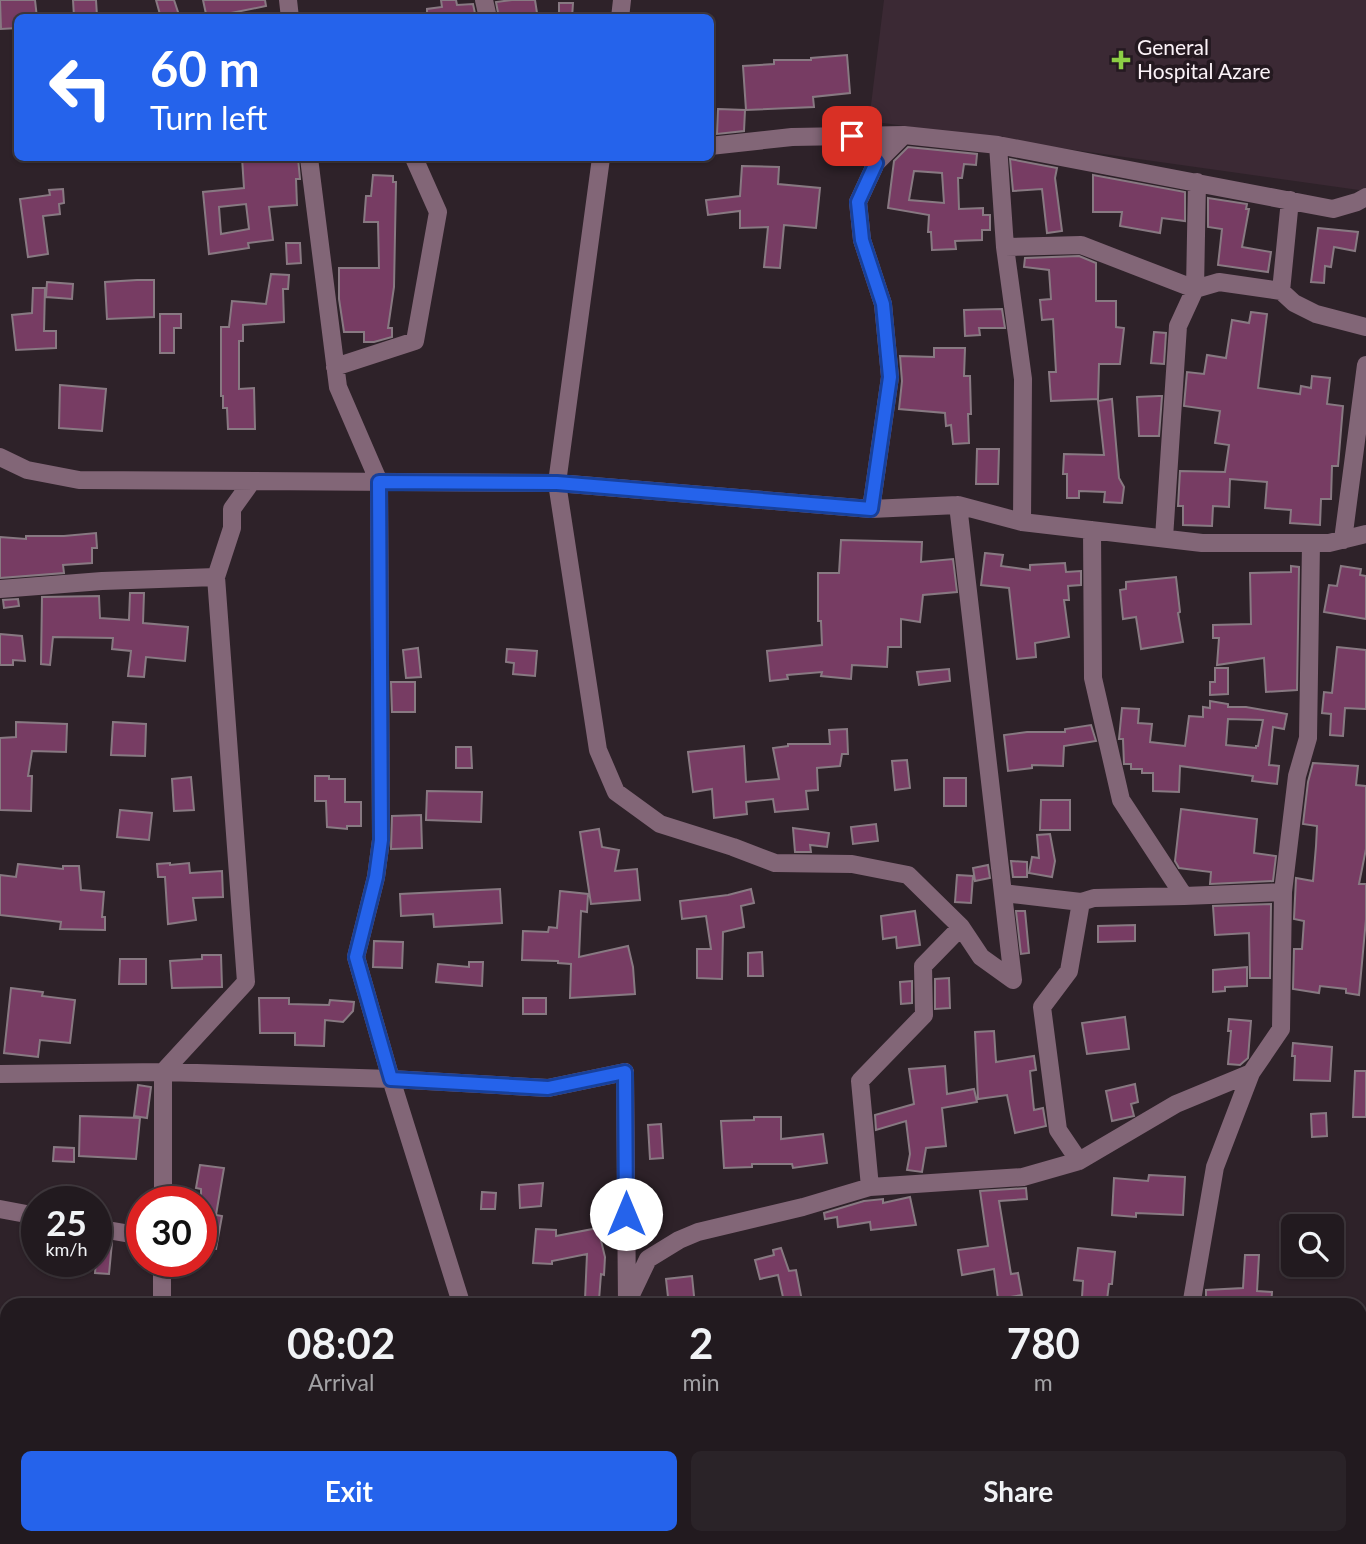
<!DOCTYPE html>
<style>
:root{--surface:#221a1f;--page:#2a2328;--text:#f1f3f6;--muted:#a2a1a4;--line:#3f383d;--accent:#2563eb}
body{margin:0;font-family:Lato,sans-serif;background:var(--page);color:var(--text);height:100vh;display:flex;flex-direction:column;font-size:26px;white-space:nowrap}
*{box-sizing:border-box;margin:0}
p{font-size:23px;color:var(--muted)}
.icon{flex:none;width:38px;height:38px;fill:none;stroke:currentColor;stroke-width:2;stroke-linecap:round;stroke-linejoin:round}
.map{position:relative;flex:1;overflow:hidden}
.panel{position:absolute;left:0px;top:1298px;width:1367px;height:247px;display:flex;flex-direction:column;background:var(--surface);border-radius:21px 21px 0 0;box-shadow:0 2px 5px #0004,0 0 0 2px var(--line)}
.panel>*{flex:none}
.banner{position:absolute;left:14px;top:14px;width:700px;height:147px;border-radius:10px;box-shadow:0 2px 5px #0004,0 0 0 2px var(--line);background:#2563eb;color:#fff;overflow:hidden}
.tools{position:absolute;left:1281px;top:1214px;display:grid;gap:14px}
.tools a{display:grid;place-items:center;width:63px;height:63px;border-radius:10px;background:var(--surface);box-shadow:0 2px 5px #0004,0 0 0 2px var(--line);font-size:35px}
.speed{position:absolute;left:21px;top:1186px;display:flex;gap:14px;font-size:35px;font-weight:700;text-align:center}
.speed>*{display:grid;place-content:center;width:91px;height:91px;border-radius:50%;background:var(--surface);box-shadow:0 2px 5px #0004,0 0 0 2px var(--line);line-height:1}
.speed small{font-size:18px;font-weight:400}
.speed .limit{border:10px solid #d22;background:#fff;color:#111}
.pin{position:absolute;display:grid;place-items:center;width:60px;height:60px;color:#fff;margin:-30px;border-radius:14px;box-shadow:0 4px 10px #0006}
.me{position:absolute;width:77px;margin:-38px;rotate:0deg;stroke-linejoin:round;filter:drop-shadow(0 0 5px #0008)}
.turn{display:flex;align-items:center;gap:24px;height:147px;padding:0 21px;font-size:32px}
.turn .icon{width:91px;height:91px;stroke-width:2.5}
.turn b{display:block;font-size:49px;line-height:60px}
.eta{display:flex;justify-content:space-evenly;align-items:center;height:119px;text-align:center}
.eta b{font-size:42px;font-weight:700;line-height:49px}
.action{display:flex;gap:14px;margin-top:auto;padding:14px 21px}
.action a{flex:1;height:80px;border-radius:10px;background:var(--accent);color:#fff;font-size:28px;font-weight:700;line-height:80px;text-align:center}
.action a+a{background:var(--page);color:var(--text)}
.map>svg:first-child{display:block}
.built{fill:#3b2934}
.building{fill:#773c63;stroke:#887982;stroke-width:2;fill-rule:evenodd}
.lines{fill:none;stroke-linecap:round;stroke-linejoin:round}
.minor{stroke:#826677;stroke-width:18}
.route-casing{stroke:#184099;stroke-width:18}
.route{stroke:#2563eb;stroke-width:12}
.poi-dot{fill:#8cce45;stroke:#241920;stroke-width:2.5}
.labels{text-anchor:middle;stroke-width:7;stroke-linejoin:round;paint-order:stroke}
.poi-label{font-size:21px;fill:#fbf2f7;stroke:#241920;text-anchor:start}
</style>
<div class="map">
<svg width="1366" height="1544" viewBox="0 0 1366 1544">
<rect width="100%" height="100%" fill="#2e2229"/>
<path class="built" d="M884 0H1366V191L869 121Z"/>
<path class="building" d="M0 0H35L37 18H18V28L1 29Z
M73 0H96L97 16 74 17Z
M156 0H174L180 18H161Z
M203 0H265L266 6 211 17 210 14H206Z
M441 0H456L457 5 473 4 476 18H427V9L442 7Z
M512 0H535L537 13 499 18 496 2Z
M559 3H573L572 18H559Z
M847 55 850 93 813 97 814 107 746 110 743 66 774 64V60H811V58Z
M718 109 745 110 744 131 717 134Z
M908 147 977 154 976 165 964 164 962 178H958L959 209 983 208V215H990V230H982V240L955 241 956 249 932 250 931 232H928L929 215 888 208 894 161ZM914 171 942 173 944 203 909 200Z
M242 158H298L300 179H296L297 205 269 207 273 240 248 243 249 248 209 254 203 192 244 188ZM246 204 249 229 221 234 219 207Z
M1010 159 1057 168 1055 178 1062 231 1047 233 1042 189 1013 191Z
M742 166 779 167 778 184 820 188 816 228 784 225 780 268 764 267 768 227 740 228V211L708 215 706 200 740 196Z
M373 175 393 176V182H396L394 287 388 328H392V337L374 342H364V332H344L339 299V268H379L378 222H364L366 196H371Z
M1093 175 1185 192V221L1162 218 1160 233 1120 226 1122 212H1093Z
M63 189 64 203 59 204 60 214 43 216 48 254 28 257 20 199 50 195 49 190Z
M1208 198 1247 204 1246 209H1249L1242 247 1271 252 1268 272 1218 265 1222 229 1208 227Z
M1318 228 1358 232 1355 251 1334 247 1331 267 1325 266 1324 283 1311 282Z
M286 243H300L301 263 287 264Z
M1079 256 1096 263V301H1116V327L1124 328 1120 364H1099L1098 399 1051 401 1049 372H1056L1053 319 1042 320 1040 300 1051 299 1049 270 1024 267 1025 258Z
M271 274 289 275 288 289H283L284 322 243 325V341H239V389L254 388 255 429H228L227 408H223V396H221V327H229L232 301 266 304Z
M137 280H154V317L107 319 105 282Z
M47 282 73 284 72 299 46 297Z
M33 288H45L44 331H56V348L16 350 12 315 32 313Z
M1002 309 1005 328H979L980 335 965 336 964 310Z
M1251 312 1267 314 1258 388 1300 394 1301 386 1311 388 1312 376 1330 378 1327 404 1343 406 1338 466H1332L1331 499H1321L1320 525 1290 523 1291 510 1265 508 1267 482 1230 479 1229 507 1213 506 1212 526 1183 525V506H1178L1180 471 1225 472 1229 445 1215 443 1220 411 1184 406 1187 372 1204 374 1207 355 1226 358 1232 320 1249 323Z
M160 314H181V328H174V353H160Z
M1154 332 1166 333 1164 364 1151 363Z
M934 348H965L964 376H970L971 414H968L969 443 953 444 951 425 946 426 945 413 899 409 902 381 900 356 934 357Z
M60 385 106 389 102 431 59 428Z
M1159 396H1162L1159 436H1139L1137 397Z
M1112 399 1119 478 1124 487 1122 503 1104 502 1105 492 1079 491V498H1067V474H1063L1064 454 1104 455 1098 401Z
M977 449H999L998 484H976Z
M96 533 97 548H92V563L63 565 64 573 0 578V537L26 539V536H64Z
M841 540 922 542 921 562 953 559 957 592 923 595 920 622 901 619V647H888L887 667 852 665 851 679 821 676 822 672 787 675 788 679 770 681 767 651 822 645 821 621H818V573H839Z
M985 553 1003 555 1001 566 1030 570V565L1065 563 1066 572 1081 571V585L1068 586 1069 600H1064L1069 637 1035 643 1036 657 1017 659 1009 588 981 585Z
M1291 566 1299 567 1297 690 1266 692 1264 658 1217 665 1219 638H1213V625L1251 624 1250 573 1291 572Z
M1341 566 1361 569 1360 575 1366 576V619L1324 612 1329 585 1337 586Z
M1176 577 1180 612 1178 613 1183 642 1141 649 1136 617 1123 619 1120 590 1126 589V582Z
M130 593H144L143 623 188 627 185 661 146 657 144 677 128 676 131 651 112 649 113 638 53 637 50 665 41 664 42 597 99 596 100 618 129 620Z
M18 599 19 606 4 608 3 600Z
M0 634 22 636 25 661 13 660V665H0Z
M1337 647 1366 650V709L1345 708 1343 736 1330 735 1331 714 1322 713 1324 692 1332 693Z
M418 648 421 677 406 678 403 650Z
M507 649 537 651 535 676 513 674 514 663 506 662Z
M1215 668H1228V694L1210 695V682H1215Z
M949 669 950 681 919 685 917 672Z
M391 682H415V712H392Z
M1210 701 1228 704V707H1246L1287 714 1284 729 1273 727 1269 765 1279 766 1277 784 1252 781 1253 776 1180 766 1179 792 1153 791V773H1142V769H1131V764H1124L1123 739H1119L1122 708 1139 709 1138 723 1152 724 1150 742 1185 746 1189 716 1203 717V707L1210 708ZM1228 719 1263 720 1258 746H1256V748L1226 745Z
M16 722 67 724 66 752 32 751 28 776H32L31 811 0 810V738L16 737Z
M113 722 146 724 145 756 111 755Z
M1091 725 1096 741 1064 746 1063 766 1032 765V768L1008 771 1004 735 1027 732H1065V729Z
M847 729 848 754H842L840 766 817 768 818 790 806 791 808 809 775 812 773 799 746 802 747 814 714 818 712 789 693 792 688 752 744 746 746 782 779 779 773 748 788 746V744H830L829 730Z
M456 747H471L472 768H456Z
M907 760 910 788 895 790 892 761Z
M1313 763 1358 766 1356 785 1366 786V849L1359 884H1366V919L1359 995 1346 993V989L1320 986 1319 993 1293 989 1294 949H1302L1304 921 1294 919 1296 878 1313 881 1316 846 1317 826 1303 824 1308 782Z
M315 776H329V779H345V802H361V826H347V829L327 827 326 801H315Z
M191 777 194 810 174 811 172 779Z
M944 778H966V806H944Z
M427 791 482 792 481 822 426 820Z
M1041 800H1070V830H1040Z
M1181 809 1257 819 1254 853 1276 856 1273 881 1210 884 1211 872 1179 868 1175 861Z
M120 810 152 813 149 840 117 837Z
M421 815 422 848 391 849 392 816Z
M876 824 878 841 853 844 851 827Z
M793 828 829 833 827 847 810 845 811 852H795Z
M599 829 602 847 619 850 615 871 637 869 640 900 591 904 580 832Z
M1050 834 1055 861 1052 877 1029 873 1032 857 1039 858 1037 835Z
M1011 861 1027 862V877H1013Z
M170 863V865L189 863 190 873 222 871 223 897 193 898 196 920 168 924 165 877H158L157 864Z
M18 864 63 869V866H79L81 890 104 892 102 917H105V930L60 929 61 922 0 915V875L16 877Z
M988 865 990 878 975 881 973 868Z
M957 875 973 876 971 903 955 902Z
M500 889 502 923 434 927 433 914 401 916 400 894Z
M751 889 754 903 741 906 744 927 723 932 722 979 697 978V949H711L706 916 682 919 680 901 728 895Z
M560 891 588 894 587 912 581 911 579 957 628 946 633 967 635 994 570 998 571 964 558 963V961L522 960 523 931 548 932 549 927 557 928Z
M1271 904 1270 978H1250L1249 933 1215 935 1213 906Z
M915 911 920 945 897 948 896 937 883 939 881 916Z
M1016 911H1025L1029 953 1021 954Z
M1135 925V941L1098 942V926Z
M374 941 403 942 402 968 373 967Z
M762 952 763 976H748V953Z
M202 955H221L222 987 172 988 170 961 202 959Z
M120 959H146V984H119Z
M469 962H483L482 986 436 982 438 964 469 967Z
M1247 967V986L1225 987V991L1213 992V970Z
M949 978 950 1008 935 1009V979Z
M912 981V1003L901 1004 900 982Z
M11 988 43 992 42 996 75 1000 70 1043 40 1040 38 1057 4 1053Z
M259 998H289V1004L329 1005 330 1000 354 1002 353 1011 343 1022 325 1020 324 1046 295 1045V1033H260Z
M523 998H546V1014H523Z
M1125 1017 1129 1049 1087 1054 1082 1023Z
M1229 1019 1251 1021 1248 1058 1240 1065 1228 1064 1231 1031H1228Z
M994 1031 996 1062 1034 1056 1036 1070 1030 1071 1034 1110 1043 1108 1046 1126 1015 1133 1007 1095 978 1099 975 1032Z
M1293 1043 1332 1047 1330 1081 1294 1080 1295 1056H1292Z
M945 1066 947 1094 974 1089 977 1102 942 1108 946 1146 926 1148 922 1172 907 1170 910 1154 906 1121 876 1130 875 1115 914 1104 909 1069Z
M1355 1071H1366V1117H1353Z
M1135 1084 1138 1102 1131 1104 1134 1116 1112 1121 1106 1091Z
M138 1085 151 1087 147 1118 134 1116Z
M1326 1113 1327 1136 1312 1137 1311 1114Z
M80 1116 140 1118 136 1159 79 1156Z
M754 1117H781V1139L823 1134 827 1163 793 1168 792 1164H752V1167L724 1168 721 1121 754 1120Z
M661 1124 663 1158 650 1159 648 1125Z
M54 1147 74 1148V1162L53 1161Z
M200 1165 224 1168 216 1215 222 1216 216 1249 201 1247V1189L196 1188Z
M1149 1175 1185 1177 1183 1215 1136 1213V1217L1112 1215 1114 1178 1148 1181Z
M543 1183 541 1206 520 1208 519 1185Z
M1026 1188 1027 1199 999 1201 1011 1274 1018 1273 1022 1295 998 1299 994 1269 962 1275 958 1250 988 1246 980 1191Z
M482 1192 496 1193 495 1209H481Z
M910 1197 916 1225 871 1230 870 1222 838 1227 837 1217 825 1219 824 1213 864 1201 883 1199V1203Z
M598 1228 605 1257 604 1275 601 1274 599 1300 585 1299 587 1254 552 1261V1264L533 1263 536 1229 556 1230V1236Z
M98 1240 112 1242 109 1274 95 1273Z
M781 1248 789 1271 796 1270 803 1306H785L778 1275 760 1279 755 1260 774 1255 773 1250Z
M1078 1248 1115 1252 1112 1284H1109L1107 1300 1082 1297 1083 1281 1074 1280Z
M1245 1255H1259L1257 1291 1272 1292 1271 1306H1206V1290L1243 1288Z
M692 1276 695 1306H669L666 1279Z"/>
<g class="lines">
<path class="minor" d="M288 0 290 18
M484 0 488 18
M620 18 622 0
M998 145 1005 247 1023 379 1022 522
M710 146 792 137 904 135 998 145 1333 209 1357 202 1366 197
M309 158 338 387 379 482 381 840 376 877 356 957 391 1079 462 1306
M601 158 557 483 598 750 616 792 660 824 733 847 775 863 852 864 908 875 961 927 981 957 1013 980
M1005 247 1081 245 1195 289 1197 182
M1281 291 1290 200
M335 367 415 341 438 212 414 158
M0 457 27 470 79 480 557 483 871 509 958 505 1022 522 1202 543H1329L1366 534
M958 505 1013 980
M871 509 890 377 883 304 862 240 858 202 876 163 904 135
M1092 530 1093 678 1121 800 1184 896 1283 892
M1164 538 1178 326 1195 289 1219 282 1281 291 1294 303 1316 314 1366 327
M1343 540 1366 365
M0 589 102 581 216 577
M1003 893 1081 902 1094 898 1184 896
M0 1074 163 1072 391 1079 548 1088 625 1072 627 1303 648 1259 679 1240 698 1232 803 1207 870 1187 860 1081 924 1015 923 966 961 927
M1079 1161 1058 1130 1042 1007 1069 971 1081 902
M870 1187 1023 1177 1079 1161 1176 1104 1251 1073
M163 1202V1072L246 982 216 577 232 528V509L252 481
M0 1209 37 1216
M96 1228 142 1236
M162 1306V1262
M1191 1306 1215 1167 1251 1073 1281 1029 1283 892 1297 776 1308 738 1311 543
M537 1538 542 1544
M1189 1538V1544
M144 1544 145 1538"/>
</g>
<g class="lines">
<defs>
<path id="route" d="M626 1214 625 1072 548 1088 391 1079 356 957 376 877 381 840 379 482 557 483 871 509 890 377 883 304 862 240 858 202 876 163 852 136"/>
</defs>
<use href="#route" class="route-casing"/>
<use href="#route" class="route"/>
</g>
<path class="poi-dot" d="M1117.5 49.5h7v7h7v7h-7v7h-7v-7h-7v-7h7z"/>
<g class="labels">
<g class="poi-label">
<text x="1137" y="55">General<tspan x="1137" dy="24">Hospital Azare</tspan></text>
</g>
</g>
</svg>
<div class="tools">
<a><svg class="icon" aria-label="search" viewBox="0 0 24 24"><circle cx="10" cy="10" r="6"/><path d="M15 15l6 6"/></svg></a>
</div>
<div class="speed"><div>25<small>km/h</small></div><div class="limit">30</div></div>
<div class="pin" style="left:852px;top:136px;background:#d93025"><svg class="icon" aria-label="arrive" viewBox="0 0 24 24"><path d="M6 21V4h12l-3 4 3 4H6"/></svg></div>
<svg class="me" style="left:626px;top:1214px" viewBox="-20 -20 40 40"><circle r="19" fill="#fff"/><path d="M0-13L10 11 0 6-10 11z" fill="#2563eb"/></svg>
<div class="banner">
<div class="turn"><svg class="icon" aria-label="left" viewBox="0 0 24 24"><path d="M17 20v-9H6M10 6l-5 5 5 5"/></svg><div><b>60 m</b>Turn left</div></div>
</div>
<section class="panel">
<div class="eta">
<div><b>08:02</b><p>Arrival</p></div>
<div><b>2</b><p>min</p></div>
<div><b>780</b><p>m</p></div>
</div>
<div class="action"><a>Exit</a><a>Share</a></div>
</section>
</div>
